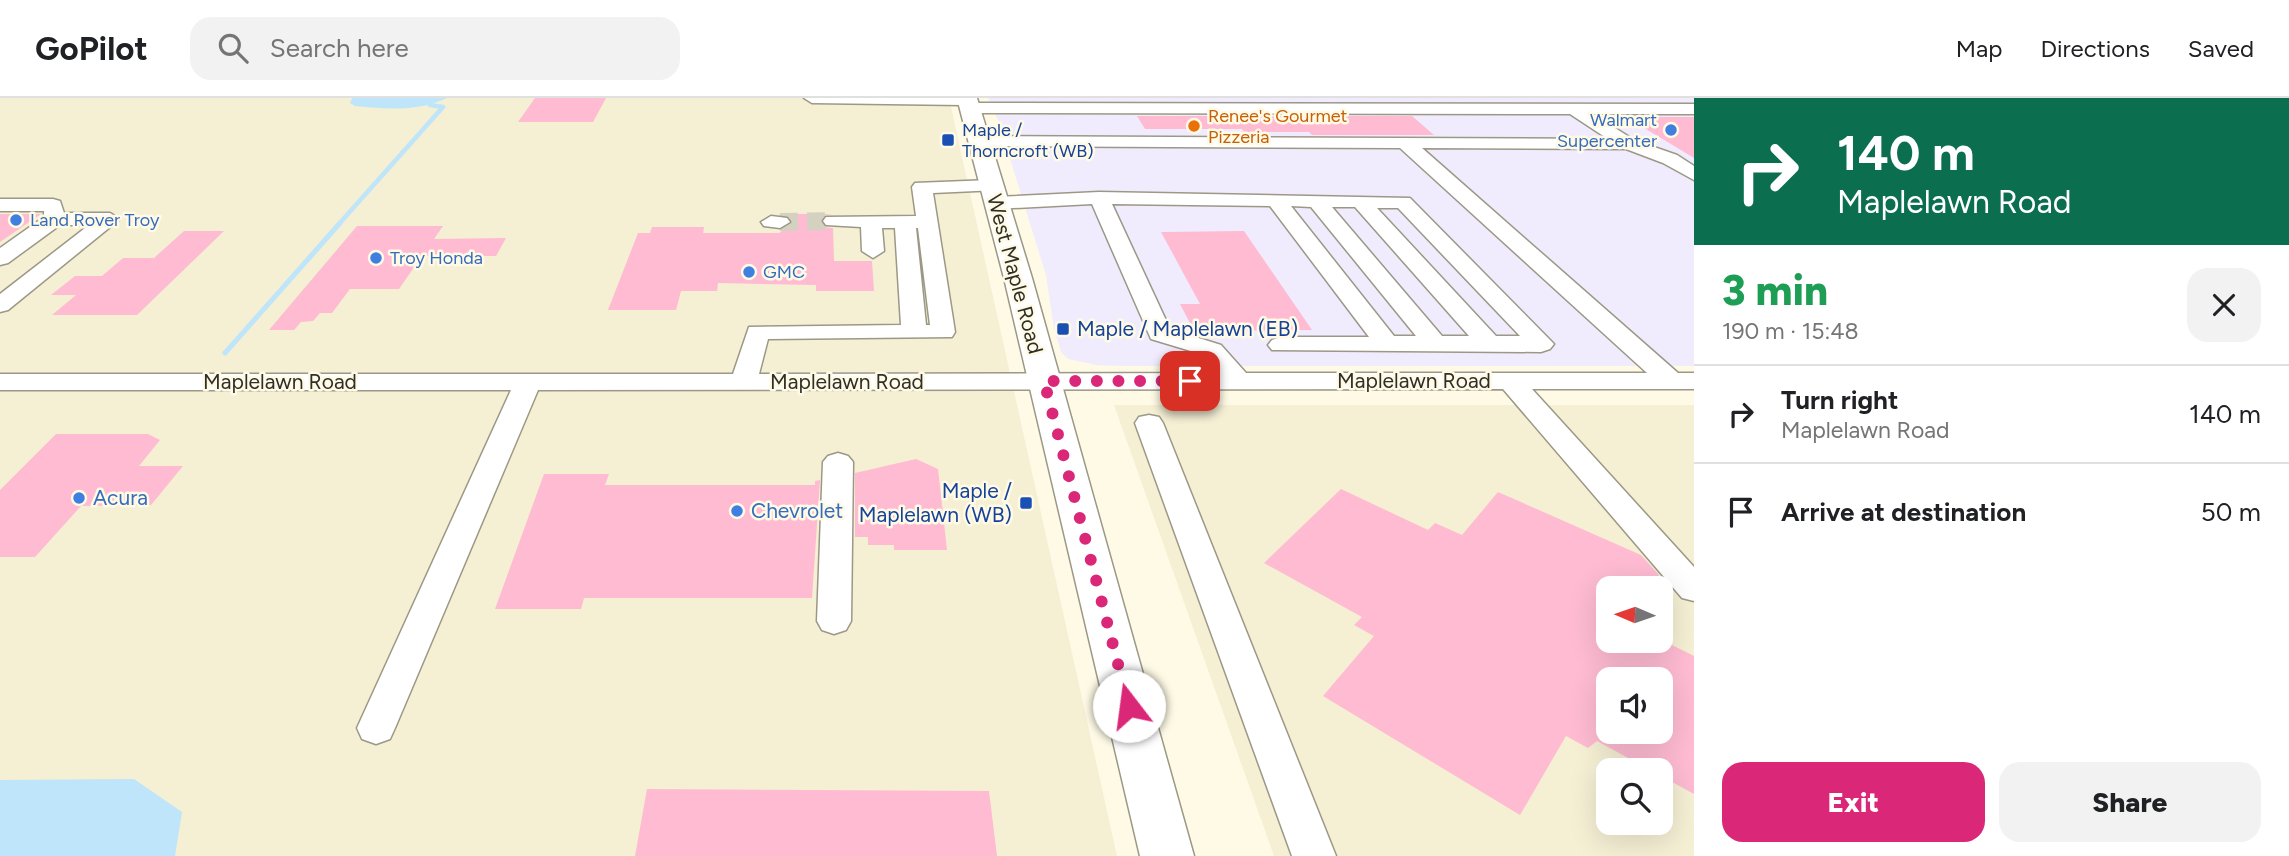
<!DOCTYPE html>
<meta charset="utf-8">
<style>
:root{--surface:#fff;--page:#f2f2f2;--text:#202124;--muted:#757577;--line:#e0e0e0;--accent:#db2777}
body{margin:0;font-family:Figtree,sans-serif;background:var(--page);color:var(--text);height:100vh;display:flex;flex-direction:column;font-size:26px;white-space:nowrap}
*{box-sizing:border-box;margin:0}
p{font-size:23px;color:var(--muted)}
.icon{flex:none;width:38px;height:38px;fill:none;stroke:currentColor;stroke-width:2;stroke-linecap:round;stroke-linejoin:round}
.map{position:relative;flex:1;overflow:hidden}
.side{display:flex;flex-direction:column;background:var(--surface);width:595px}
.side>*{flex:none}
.guide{background:#0b6e4f;color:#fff;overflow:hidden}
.needle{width:46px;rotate:272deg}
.fabs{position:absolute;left:1596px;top:478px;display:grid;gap:14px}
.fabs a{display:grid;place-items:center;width:77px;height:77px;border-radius:14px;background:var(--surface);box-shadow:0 7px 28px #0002;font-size:35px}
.pin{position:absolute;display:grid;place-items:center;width:60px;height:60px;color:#fff;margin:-30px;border-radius:14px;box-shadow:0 4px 10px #0006}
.me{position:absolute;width:77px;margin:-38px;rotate:345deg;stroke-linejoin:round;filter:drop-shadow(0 0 5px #0008)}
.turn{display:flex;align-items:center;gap:24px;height:147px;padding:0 28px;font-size:32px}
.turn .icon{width:91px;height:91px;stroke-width:2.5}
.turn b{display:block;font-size:49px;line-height:60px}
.round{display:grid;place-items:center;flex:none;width:74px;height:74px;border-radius:21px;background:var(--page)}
.head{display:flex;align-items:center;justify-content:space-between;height:119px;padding:0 28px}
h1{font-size:42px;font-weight:800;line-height:52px;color:#1e9e55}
.button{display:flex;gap:14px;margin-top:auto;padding:14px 28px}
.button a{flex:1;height:80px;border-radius:21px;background:var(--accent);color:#fff;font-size:28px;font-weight:800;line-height:80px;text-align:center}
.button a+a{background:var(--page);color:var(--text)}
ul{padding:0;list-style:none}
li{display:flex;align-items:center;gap:21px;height:98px;padding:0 28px;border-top:2px solid var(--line)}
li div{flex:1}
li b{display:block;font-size:26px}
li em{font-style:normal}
header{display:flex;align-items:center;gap:42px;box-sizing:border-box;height:98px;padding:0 35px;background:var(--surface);border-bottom:2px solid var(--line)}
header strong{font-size:33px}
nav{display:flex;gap:38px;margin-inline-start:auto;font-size:24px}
.search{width:490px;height:63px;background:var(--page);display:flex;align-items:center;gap:18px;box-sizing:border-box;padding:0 24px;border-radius:21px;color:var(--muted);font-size:26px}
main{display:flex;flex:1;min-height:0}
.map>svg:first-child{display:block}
.commercial{fill:#f0ecfe}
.built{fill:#f5efd4;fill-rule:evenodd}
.water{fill:#bee5f9}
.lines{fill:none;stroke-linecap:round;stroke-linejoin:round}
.stream-far1{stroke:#bee5f9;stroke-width:4.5}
.stream{stroke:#bee5f9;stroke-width:5}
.building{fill:#febbd2;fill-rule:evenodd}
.minor-tunnel{stroke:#d5d1c0;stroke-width:18;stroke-dasharray:18 9;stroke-linecap:butt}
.minor-casing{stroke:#9c9886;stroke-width:3}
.major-casing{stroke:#9c9886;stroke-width:3}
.minor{fill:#fff;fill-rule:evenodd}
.major{fill:#fff;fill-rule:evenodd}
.route{stroke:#db2777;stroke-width:12;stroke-dasharray:0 21.6}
.food-dot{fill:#e8710a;stroke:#fefae6;stroke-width:2.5}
.shop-dot{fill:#3f7fe0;stroke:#fefae6;stroke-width:2.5}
.transit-dot{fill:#1a4fb4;stroke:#fefae6;stroke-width:2.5}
.labels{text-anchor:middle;stroke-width:5;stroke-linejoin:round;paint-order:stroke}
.far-food-label{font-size:18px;fill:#c56008;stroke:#fefae6;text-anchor:start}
.far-shop-label{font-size:18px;fill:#366cbe;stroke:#fefae6;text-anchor:start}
.far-transit-label{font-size:18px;fill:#164399;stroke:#fefae6;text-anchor:start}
.street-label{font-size:21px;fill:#302f27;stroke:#fefae6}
.transit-label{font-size:21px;fill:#164399;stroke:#fefae6;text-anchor:start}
.shop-label{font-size:21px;fill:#366cbe;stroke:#fefae6;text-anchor:start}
</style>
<header>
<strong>GoPilot</strong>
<div class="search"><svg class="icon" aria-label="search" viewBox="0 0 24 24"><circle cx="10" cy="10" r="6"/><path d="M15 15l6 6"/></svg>Search here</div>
<nav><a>Map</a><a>Directions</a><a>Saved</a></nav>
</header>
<main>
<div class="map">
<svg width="1694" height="758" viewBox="0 0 1694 758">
<rect width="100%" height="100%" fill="#fefae6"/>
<path class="commercial" d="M988 0H1694V268H1116L1096 267 1068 261 1061 254 1054 231 1046 177 998 22Z"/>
<path class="built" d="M0 0H949L1117 758H0Z
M1114 307H1694V758H1274ZM1608 490H1661V542H1608ZM1608 581H1661V634H1608ZM1608 672H1661V724H1608Z"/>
<path class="water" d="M352 0H447C417 14 387 11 355 8L350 5Z
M134 681 182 714 175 758H0V682Z"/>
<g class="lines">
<path class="stream-far1" d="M338 127 443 9 430 7"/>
<path class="stream" d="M225 255 340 125"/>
</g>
<path class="building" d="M535 0H606L593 24H518Z
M1137 18H1412L1434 37H1312L1309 34H1244L1242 31H1145Z
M1626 19H1694V60Z
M0 116H41L0 144Z
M781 116H833L824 117 820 123 824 129 833 130 834 163H872L874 193H816V187L718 185 717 193H681L676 212H608L638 135H650L652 129H704L703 135H779L793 125 789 118Z
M357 128H443L434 141 506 140 496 158H422L399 191H350L332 215H320L313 223 301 224 294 232H269Z
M184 133H224L137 217H52L76 197H51L75 178H102L123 160H154Z
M1244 133 1312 232 1194 233 1180 206H1200L1161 134Z
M56 336H148L160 342 139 368H183L151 407 81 408 35 459H0V392Z
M916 361 938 371 947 452H894V447H868V439H855V375Z
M544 376H609L605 387H815V383L820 382 812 500H584L581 511H495Z
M1341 391 1428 432 1435 425 1462 437 1498 394 1641 457 1659 477 1651 490H1608V542H1662L1694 558V696L1661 678V672H1650L1597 643 1588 650 1566 638 1520 717 1323 598 1374 538 1354 527 1362 519 1264 465ZM1608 581H1661V634H1608Z
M647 691 989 693 997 758H635Z"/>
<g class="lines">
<path class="minor-tunnel" d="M780 124 833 123"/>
<defs>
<path id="minor" d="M804 0H974L973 5 1694 6V16H1593L1634 42 1677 57 1694 68V82L1663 65 1626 51 1422 50 1678 275H1694V291H1532L1694 469V503L1682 500 1503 291 538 292 395 630 390 641 376 646 362 641 357 630 511 292H0V276H733L749 229 901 227 895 130H882L884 153 873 160 862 153 861 129 826 127 823 123 826 119 916 118 912 89 915 85 991 82 1001 88 998 92 933 95 955 234 952 239 768 241 759 276 1220 275 1204 257 1151 241 1092 106 996 111 986 105 996 99 1099 94 1410 100 1554 246 1550 251 1541 254 1272 252 1268 247 1272 242 1281 239H1369L1270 108 1112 106 1170 231 1221 247 1246 275H1647L1400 50 978 48 969 43 978 38 1608 41 1570 16 969 15 963 14V7L812 5ZM1291 108 1311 109 1416 238H1394ZM1332 109H1355L1469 238H1442ZM1377 110H1398L1520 238H1496ZM916 130H918L930 227H926Z
M0 101H53L60 103 64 115H110L120 121 8 212 0 214V196L89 127H60L8 165 0 167V150L44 119V113H0Z
M771 118 787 120 790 124 780 130 764 128 761 124Z
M1149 317 1159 319 1163 325 1336 758H1292L1135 325 1139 319Z
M838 355 848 358 853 364 851 523 846 532 834 536 822 532 817 523 823 364 828 358Z"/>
<path id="major" d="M957 0H977L1032 180 1194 758H1140L1004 180Z"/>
</defs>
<use href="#minor" class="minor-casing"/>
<use href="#major" class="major-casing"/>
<use href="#minor" class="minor"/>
<use href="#major" class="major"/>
</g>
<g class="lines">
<path class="route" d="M1129 608 1044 283H1190"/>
</g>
<circle class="food-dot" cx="1194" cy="28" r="7"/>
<g class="shop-dot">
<circle cx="1671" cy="32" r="7"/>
<circle cx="16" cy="122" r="7"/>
<circle cx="376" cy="160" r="7"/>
<circle cx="749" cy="174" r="7"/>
<circle cx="79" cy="400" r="7"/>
<circle cx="737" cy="413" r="7"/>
</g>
<g class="transit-dot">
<rect x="941" y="35" width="14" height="14" rx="3.5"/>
<rect x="1056" y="224" width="14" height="14" rx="3.5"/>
<rect x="1019" y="398" width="14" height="14" rx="3.5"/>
</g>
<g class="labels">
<g class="far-food-label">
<text x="1208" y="24">Renee's Gourmet<tspan x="1208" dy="21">Pizzeria</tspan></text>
</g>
<g class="far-shop-label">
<text x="1657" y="28" text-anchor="end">Walmart<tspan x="1657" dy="21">Supercenter</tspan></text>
<text x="30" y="128">Land Rover Troy</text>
<text x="390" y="166">Troy Honda</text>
<text x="763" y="180">GMC</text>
</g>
<g class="far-transit-label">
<text x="962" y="38">Maple /<tspan x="962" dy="21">Thorncroft (WB)</tspan></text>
</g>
<g class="street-label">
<text transform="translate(1015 176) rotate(75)" y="7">West Maple Road</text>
<text x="1414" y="290">Maplelawn Road</text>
<text x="280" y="291">Maplelawn Road</text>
<text x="847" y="291">Maplelawn Road</text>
</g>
<g class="transit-label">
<text x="1077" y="238">Maple / Maplelawn (EB)</text>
<text x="1012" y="400" text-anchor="end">Maple /<tspan x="1012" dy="24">Maplelawn (WB)</tspan></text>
</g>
<g class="shop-label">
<text x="93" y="407">Acura</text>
<text x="751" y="420">Chevrolet</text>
</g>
</g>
</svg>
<div class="fabs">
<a><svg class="needle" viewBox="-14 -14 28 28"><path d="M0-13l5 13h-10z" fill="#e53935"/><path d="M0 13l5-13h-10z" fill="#757577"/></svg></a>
<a><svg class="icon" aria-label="sound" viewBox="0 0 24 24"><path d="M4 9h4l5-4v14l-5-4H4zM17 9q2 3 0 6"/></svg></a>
<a><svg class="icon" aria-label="search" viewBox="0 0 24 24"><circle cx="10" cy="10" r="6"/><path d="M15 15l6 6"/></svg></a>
</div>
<div class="pin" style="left:1190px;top:283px;background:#d93025"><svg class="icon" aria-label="arrive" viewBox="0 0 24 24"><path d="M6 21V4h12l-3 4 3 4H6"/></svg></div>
<svg class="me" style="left:1129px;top:608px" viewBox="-20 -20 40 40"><circle r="19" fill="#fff"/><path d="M0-13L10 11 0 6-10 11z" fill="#db2777"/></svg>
</div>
<section class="side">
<div class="guide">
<div class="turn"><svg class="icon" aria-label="right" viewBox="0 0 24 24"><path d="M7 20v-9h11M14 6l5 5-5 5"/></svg><div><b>140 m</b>Maplelawn Road</div></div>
</div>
<div class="head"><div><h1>3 min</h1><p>190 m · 15:48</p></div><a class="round"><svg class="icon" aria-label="close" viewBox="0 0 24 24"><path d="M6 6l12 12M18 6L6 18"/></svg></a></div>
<ul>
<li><svg class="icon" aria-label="right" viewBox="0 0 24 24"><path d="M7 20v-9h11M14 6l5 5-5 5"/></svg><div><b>Turn right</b><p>Maplelawn Road</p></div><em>140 m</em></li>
<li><svg class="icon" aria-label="arrive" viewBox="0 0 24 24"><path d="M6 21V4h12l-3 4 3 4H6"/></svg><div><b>Arrive at destination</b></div><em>50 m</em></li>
</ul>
<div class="button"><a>Exit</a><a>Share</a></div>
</section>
</main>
